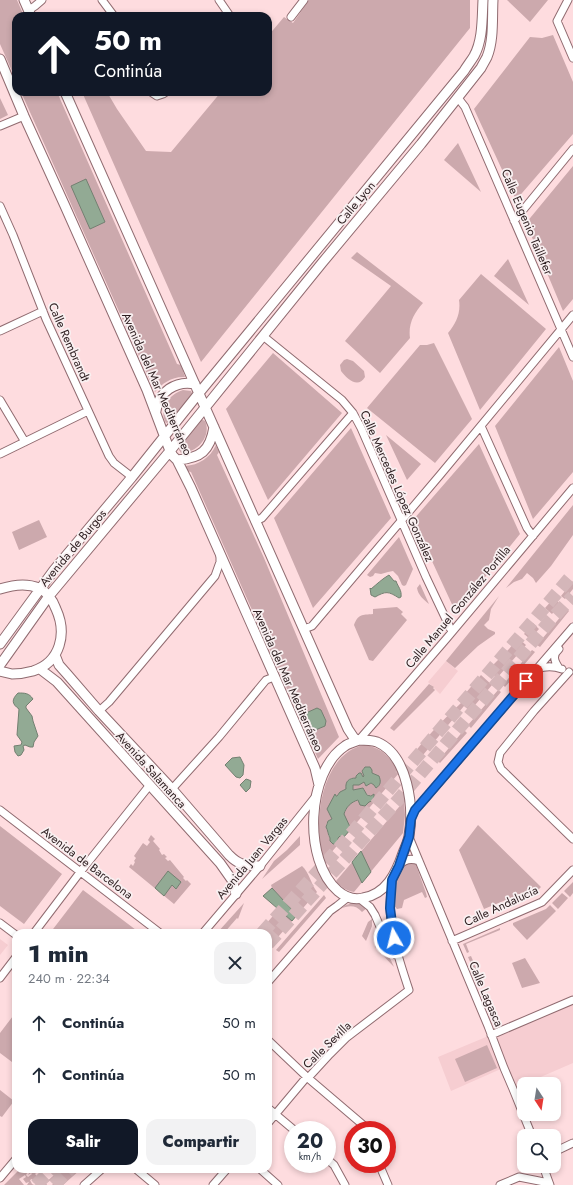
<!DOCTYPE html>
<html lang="es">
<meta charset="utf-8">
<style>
:root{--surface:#fff;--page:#f2f2f3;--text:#1f2937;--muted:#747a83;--accent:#111827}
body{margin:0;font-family:Jost,sans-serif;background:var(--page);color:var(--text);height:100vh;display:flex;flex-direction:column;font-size:15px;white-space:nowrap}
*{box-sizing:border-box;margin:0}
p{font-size:13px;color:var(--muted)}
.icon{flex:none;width:22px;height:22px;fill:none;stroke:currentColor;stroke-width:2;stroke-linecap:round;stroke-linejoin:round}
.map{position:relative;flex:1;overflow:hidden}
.details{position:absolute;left:12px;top:929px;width:260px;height:244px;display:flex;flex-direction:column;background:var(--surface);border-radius:12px;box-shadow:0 2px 6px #0003}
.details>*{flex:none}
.top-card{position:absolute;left:12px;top:12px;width:260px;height:84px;border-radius:12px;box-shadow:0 2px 6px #0003;background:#111827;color:#fff;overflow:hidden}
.needle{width:26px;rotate:168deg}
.controls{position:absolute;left:517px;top:1077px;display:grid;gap:8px}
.controls a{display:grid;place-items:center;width:44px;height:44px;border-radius:8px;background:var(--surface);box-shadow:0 2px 6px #0003;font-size:20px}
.speed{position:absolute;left:284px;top:1121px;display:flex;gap:8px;font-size:20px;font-weight:700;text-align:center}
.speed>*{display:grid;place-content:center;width:52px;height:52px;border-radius:50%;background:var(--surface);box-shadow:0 2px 6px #0003;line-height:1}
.speed small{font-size:10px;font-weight:400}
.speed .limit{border:6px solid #d22;background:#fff;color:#111}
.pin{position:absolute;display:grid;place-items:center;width:34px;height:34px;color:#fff;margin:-17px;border-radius:8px;box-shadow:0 2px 6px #0006}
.me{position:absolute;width:44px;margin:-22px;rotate:352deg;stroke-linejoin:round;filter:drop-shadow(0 0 3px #0008)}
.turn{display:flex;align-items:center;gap:14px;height:84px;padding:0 16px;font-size:18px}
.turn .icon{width:52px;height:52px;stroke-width:2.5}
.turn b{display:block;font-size:28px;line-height:34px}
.round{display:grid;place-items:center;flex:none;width:42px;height:42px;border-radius:12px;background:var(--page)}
.overview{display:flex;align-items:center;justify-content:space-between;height:68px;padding:0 16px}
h1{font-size:24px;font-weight:800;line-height:30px}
.button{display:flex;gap:8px;margin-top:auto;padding:8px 16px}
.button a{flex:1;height:46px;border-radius:12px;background:var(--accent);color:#fff;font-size:16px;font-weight:800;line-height:46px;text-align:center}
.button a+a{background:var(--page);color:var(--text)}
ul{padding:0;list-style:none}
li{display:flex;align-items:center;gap:12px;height:52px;padding:0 16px}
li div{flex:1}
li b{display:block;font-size:15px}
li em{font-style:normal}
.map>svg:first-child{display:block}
.built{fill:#f6cdd1}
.green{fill:#cca9ad;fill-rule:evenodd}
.water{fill:#92aa94;stroke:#738071}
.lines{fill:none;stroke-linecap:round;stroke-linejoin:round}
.motorway-tunnel{stroke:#d4b6b9;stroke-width:13;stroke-dasharray:13 6;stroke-linecap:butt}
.minor-casing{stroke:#906b70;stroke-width:9}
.tertiary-casing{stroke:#906b70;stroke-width:11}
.minor{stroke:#fff;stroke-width:7}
.tertiary{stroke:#fff;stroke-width:9}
.route-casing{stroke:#114b97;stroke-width:10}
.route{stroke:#1a73e8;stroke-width:7}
.labels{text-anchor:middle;stroke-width:3.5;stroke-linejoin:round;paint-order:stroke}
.street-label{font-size:12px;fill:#2c1d1f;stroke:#f9f0f1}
</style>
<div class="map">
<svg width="573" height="1185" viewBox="0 0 573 1185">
<rect width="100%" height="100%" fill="#fedcdf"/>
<path class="built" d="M446 661 458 671 440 694 428 682Z
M0 939 8 945 0 955Z
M573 1000V1063L513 1089 503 1068 451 1091 438 1057 556 1008Z"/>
<path class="green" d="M0 0H17L24 16H16V80L0 44Z
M309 0H470V28L201 362 82 92H107L117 109 146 151 171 152 221 92H268V36L284 17 293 23Z
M507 0H548L530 22Z
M553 35 573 82V134L516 200 474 109 530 37 542 38Z
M21 92H57L177 364 181 365 185 377C173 376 162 383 155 392Z
M0 98 8 115 0 119Z
M458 143 481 192 444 160Z
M573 166V299L563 311 526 223Z
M357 252 423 303C414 313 408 324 410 338L380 373 345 341 391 286 351 258Z
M508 259 529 305 494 276Z
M481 274 546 329 480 410 448 333C456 323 461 313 459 300Z
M434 343 472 419 435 463 367 408 420 345H427Z
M559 347 573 381V472L533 519 495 426Z
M273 353 342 413 268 500 226 409Z
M347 359 353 361 364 371 365 377C358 389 347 379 341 371L340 365 344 360Z
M183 390 191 391 193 395 171 422 166 423C158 409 169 394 183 390Z
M201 419 205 421C212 436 197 453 181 453L179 450V447Z
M351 428 391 518 313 608 274 518Z
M386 435 421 464 407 480Z
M479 444 520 534 456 613 413 520Z
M216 445 219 452 217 455 264 558 339 737 318 759 191 472 187 471 185 466C199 465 210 458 216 445Z
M573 505V535L551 566 536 583 533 578 527 573 522 579 514 582 506 588Z
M39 520 47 537 19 550 12 532Z
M399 537 413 569 406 585 404 586 402 585 398 576 393 571 388 572 381 574 375 573 373 576 370 577 367 575Z
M573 581V589L565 599 561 596Z
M420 584 429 604C424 600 418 595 417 588Z
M499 596 491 609 489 620 484 625 488 629 495 632V634L478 646 455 668 446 661Z
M554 598 560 604 552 614 545 608Z
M397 607 403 612 401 614 407 620 373 661 369 660 354 625C358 614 362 615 373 614V609Z
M567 609 569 611 540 647 537 645Z
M533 623 539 629 530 639 524 634Z
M518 638 526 645 497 678 488 670 509 649Z
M532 650 535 652 505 687 503 685Z
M481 675 492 685 470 711 464 706 418 761 414 753C428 735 444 719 461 703L459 701Z
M429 684 434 687 433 688 435 690 394 731 390 728Z
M498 690 501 692 471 728 468 725Z
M464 730 467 733 440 763 438 761Z
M364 745C382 747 390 757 399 773L324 861C312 826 320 754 364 745ZM367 767H370L377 788 373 784H367L364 781 356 785H353V791L364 789C365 794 368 796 373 795L372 801C357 803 353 795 344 813L336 796 346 789 348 780 351 778H357L356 776 359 773 363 777 365 776 362 771 364 768ZM332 819 342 839 340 835 338 838 330 841V838L328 835 329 830 326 825 328 821Z
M404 801 405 815 403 833 354 892C347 891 341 887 336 881Z
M478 825 541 887 536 892 532 889 484 909 459 850Z
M0 826 62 874 24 924 0 906Z
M151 835 155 839 153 841 160 849 159 850 162 855 164 854 167 857 165 858 168 861 170 860 184 877 183 878 186 881 187 880 191 884 174 904 129 867 131 864 133 866 135 862 134 861 136 858 134 856 143 843 147 846 150 842 148 840Z
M300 836V845L262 879 274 861 287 850Z
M409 861 415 862 426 893 427 897 425 898 422 892 404 900 402 908 397 909 393 905 394 889 399 871Z
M302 866C309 872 311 884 317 892L297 915 272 888 271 885Z
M573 882V893L570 897 564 891Z
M83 890 140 933H50Z
M562 893 568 898 558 909 552 903Z
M324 895 326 898 279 952 276 950Z
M244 903 238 919 237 918 224 933H217Z
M353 903 360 904 367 908 362 912C356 905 349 905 340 909L346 905Z
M550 905 556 911 527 940 513 925V923L546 909Z
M279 909 292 921 271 945 268 943V933H258Z
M372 919V926L366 941 362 936 368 922Z
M500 928V930L466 944 469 952 467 953 463 944Z
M379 934 394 967 375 947 376 941Z
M471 956 483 984 480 985 468 957Z
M525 958 540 983 522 988 512 963Z
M491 1002 499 1022 497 1024 488 1004Z
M16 1012V1065L0 1053V1033Z
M487 1045 497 1068 465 1082 455 1059Z
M0 1090 14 1101 2 1117 0 1116Z
M20 1169H29L26 1175 28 1177 32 1174 31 1173 28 1175 31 1170 35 1172 36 1170 33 1169H40L35 1174 44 1184 61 1169H81L63 1185H52L56 1181 55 1179H53L46 1183 47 1185H40L38 1182 34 1183 32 1179 30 1180 32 1184 34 1185 37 1184 38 1185H27L29 1182 26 1183 23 1179 26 1177 25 1175 19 1179 24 1185H4Z"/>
<path class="water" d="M86 179 105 222 90 229 71 186Z
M389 575 394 581H396C398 587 402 590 401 597L399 598C388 591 386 591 375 597L371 595 370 588 371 589C377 584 382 579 389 575Z
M18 693C25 693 29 693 33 699L26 706V708L32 716 33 721 38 736 34 742 33 747H30L25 745 23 746 24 750 21 755 18 756 15 752 14 746 21 745 22 742 17 735 19 709C12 704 11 700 18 693Z
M317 708 321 710 326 721 325 726 313 731 309 729 304 718 306 713Z
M240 757 244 765 243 775 240 778 236 777 225 765 232 758Z
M365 767H370L372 770V773L379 776C381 781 381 785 376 788L374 785 371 783 366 786 364 782 359 785H353V790L363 788 367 795 371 796 374 794V799L372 801 369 802 365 806 360 805 358 800C351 802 346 807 344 814L351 829 342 839 340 836 338 838V842L336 844H333L330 841V838C328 835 328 830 326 827L328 821 332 819 327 809 335 794 336 796H337L340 792 346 789C345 781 349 778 356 778V776L359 773H361L363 777 364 776 362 771Z
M246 779 249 780 251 781 250 788 246 792 240 785Z
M361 851 371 872 362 883 352 862Z
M168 871 181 882 176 889 172 885 164 896 155 888Z
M272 888 297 915 292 921 263 896Z"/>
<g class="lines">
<path class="motorway-tunnel" d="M262 933 339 848 573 574
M268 944 398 800 550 621 573 596
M36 1185 52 1169
M54 1185 70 1169"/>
<defs>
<path id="minor" d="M102 0 114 16
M219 0 230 16
M568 0 557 21 573 58
M29 10 35 6 42 0
M291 17 304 0
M151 92 157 96 163 94 166 92
M458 98 465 107 573 357
M0 126 24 116
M0 206 13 235 46 319 109 456 114 463 132 477
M514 221 573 149
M0 331 43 311
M263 336 342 400 353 413 361 428 426 577 452 632
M0 400 25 442
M481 426 527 528 533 536
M0 454 88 411
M255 521 262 518 353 413
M304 629 312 626 440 475 573 315
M559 649C552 655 554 661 559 668
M537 669C545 666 554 666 562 669
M569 672 534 711 500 753 498 762 501 769 573 839
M99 711 109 702 215 576 220 562V556
M359 740 447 638 573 488
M172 789 219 737 266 680 274 677
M0 810 160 933
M411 819 415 810 430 793 573 627
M409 837 488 1026 504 1068 513 1089 532 1136
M399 866C404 859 411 858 419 861
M360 899 370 907 375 915 387 943 396 955
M0 923 16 935
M34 933 81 871 149 786
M203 933 260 866 316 796
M452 941 542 902 573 870
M0 978 16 957
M268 982 330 911 337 906 347 898
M491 1035 573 1000
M268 1040 308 1078 369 1130
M268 1108 294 1130
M268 1123 305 1079 308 1078 330 1054 346 1038 409 990C400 963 391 936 390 908 390 898 391 889 392 880
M554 1152 573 1143
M327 1159 334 1165 345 1185
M379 1164 388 1185
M543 1166 550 1185
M136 1169 155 1185
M260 1169 278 1185
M0 1178 16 1159
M84 1185 102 1169
M213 1185 227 1169
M500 1185 519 1177 549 1183"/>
<path id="tertiary" d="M24 0 31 16
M0 59 24 116 65 206 147 390 170 451 173 456 177 460 191 488 315 768 319 785
M65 92 348 729 354 738 358 740
M156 411C158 392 176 380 195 384
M177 460C201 458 210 451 214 427
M0 589C12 585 27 583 39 588 47 592 53 601 56 609 67 633 61 662 33 671 26 673 19 674 12 674 8 673 4 672 0 671
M0 644 54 570 132 477 199 393 464 71C467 66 471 61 474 56 483 40 482 18 483 0
M55 655 59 665 67 674 99 711 172 789 229 855C240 866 245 865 260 866
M0 665 49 596 170 451 322 263 421 144 481 68C483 64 485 61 487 57 494 40 492 18 493 0
M40 669 57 682 220 863 232 880 236 894
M359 740C365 740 371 740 377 742 408 755 414 807 409 836 408 842 405 848 403 853 396 874 386 894 363 898 354 900 346 898 338 891 303 861 306 772 345 746 349 743 355 742 359 740Z"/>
</defs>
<use href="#minor" class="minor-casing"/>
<use href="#tertiary" class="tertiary-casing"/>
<use href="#minor" class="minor"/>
<use href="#tertiary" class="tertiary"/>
</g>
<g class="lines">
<defs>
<path id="route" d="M394 938 390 908 392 880 399 866 409 837 411 819 415 810 422 802 526 681"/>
</defs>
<use href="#route" class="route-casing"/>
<use href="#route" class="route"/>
</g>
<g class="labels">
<g class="street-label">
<text transform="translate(356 203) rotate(-50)" y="4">Calle Lyon</text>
<text transform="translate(527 222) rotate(67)" y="4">Calle Eugenio Taillefer</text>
<text transform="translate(69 342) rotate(66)" y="4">Calle Rembrandt</text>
<text transform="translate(157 384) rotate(66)" y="4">Avenida del Mar Mediterráneo</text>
<text transform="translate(397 486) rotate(66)" y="4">Calle Mercedes López González</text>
<text transform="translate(73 548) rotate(-50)" y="4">Avenida de Burgos</text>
<text transform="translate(458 607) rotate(-50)" y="4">Calle Manuel González Portilla</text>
<text transform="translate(288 680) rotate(66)" y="4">Avenida del Mar Mediterráneo</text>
<text transform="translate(151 770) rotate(48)" y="4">Avenida Salamanca</text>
<text transform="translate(252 858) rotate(-50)" y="4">Avenida Juan Vargas</text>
<text transform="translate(87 863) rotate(37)" y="4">Avenida de Barcelona</text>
<text transform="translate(501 906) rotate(-25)" y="4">Calle Andalucía</text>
<text transform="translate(486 994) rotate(67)" y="4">Calle Lagasca</text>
<text transform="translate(327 1045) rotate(-44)" y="4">Calle Sevilla</text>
</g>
</g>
</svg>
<div class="controls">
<a><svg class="needle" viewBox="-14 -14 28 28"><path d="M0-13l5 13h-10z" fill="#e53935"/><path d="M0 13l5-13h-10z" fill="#747a83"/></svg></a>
<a><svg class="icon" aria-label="search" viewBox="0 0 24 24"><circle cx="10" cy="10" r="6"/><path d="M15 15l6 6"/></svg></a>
</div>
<div class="speed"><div>20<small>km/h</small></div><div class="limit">30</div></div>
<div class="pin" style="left:526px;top:681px;background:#d93025"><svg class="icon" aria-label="arrive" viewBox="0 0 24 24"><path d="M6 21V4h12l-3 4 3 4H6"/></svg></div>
<svg class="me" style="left:394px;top:938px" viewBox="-20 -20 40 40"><circle r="17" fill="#1a73e8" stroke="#fff" stroke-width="3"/><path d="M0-11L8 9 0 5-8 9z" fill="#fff"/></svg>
<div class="top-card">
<div class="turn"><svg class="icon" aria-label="ahead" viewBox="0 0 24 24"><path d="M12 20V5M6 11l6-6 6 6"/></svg><div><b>50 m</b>Continúa</div></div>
</div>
<section class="details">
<div class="overview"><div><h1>1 min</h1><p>240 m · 22:34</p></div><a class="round"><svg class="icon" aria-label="close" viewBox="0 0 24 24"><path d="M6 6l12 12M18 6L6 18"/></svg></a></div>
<ul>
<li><svg class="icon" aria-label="ahead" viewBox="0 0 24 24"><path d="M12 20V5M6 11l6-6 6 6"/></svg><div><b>Continúa</b></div><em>50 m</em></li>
<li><svg class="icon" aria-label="ahead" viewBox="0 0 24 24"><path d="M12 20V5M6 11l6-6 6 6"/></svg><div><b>Continúa</b></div><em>50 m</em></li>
</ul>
<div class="button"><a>Salir</a><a>Compartir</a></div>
</section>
</div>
